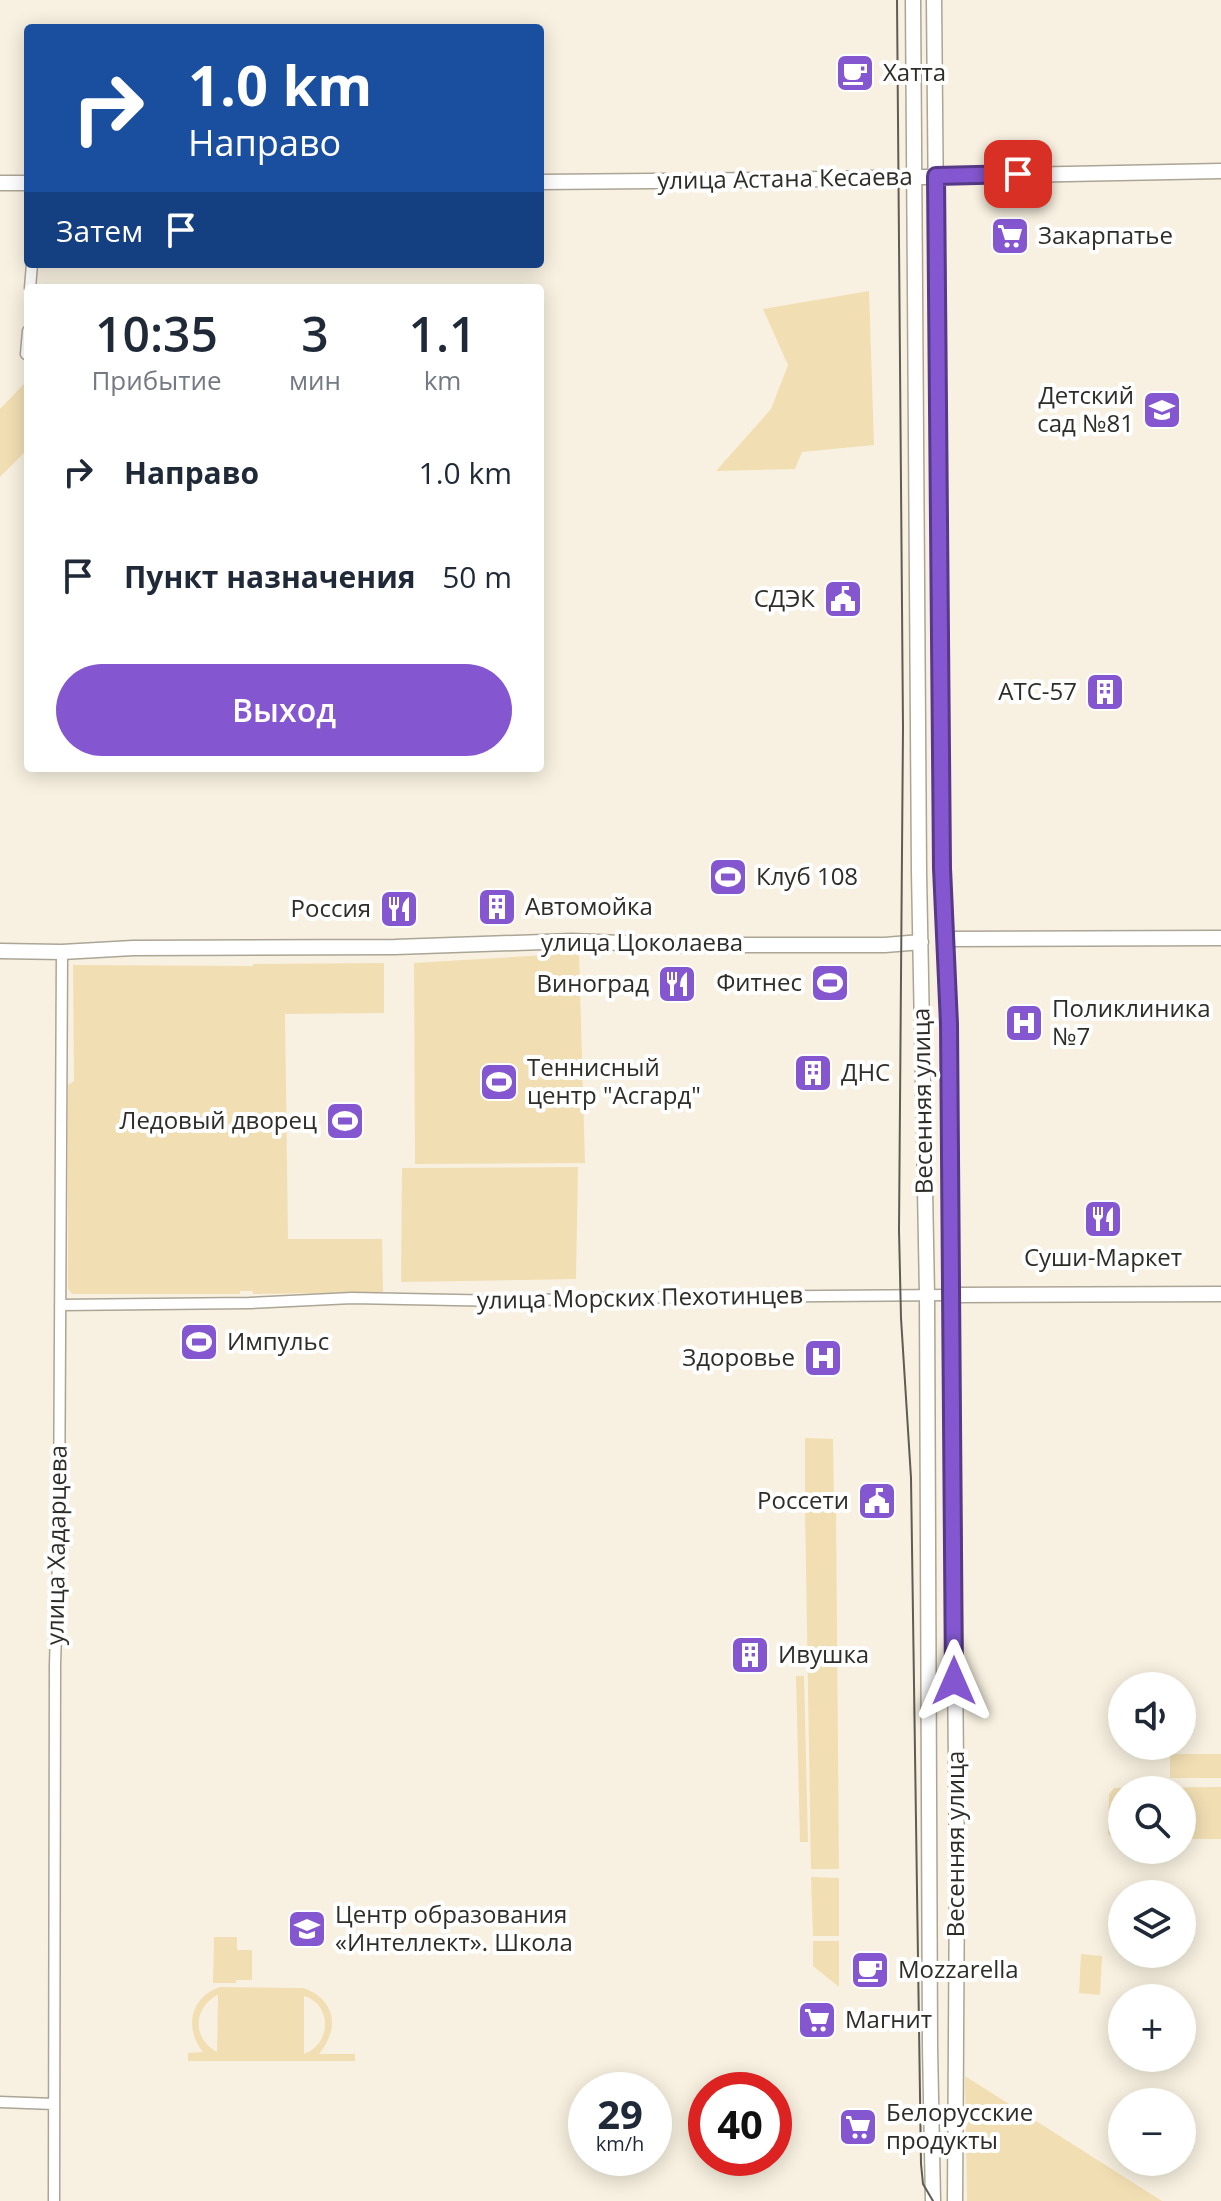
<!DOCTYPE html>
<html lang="ru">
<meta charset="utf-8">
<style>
:root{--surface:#fff;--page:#f6f6f7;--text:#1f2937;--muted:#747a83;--accent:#8457d0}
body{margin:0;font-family:"Open Sans",sans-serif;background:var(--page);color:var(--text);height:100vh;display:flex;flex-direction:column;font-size:30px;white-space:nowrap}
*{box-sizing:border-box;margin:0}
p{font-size:26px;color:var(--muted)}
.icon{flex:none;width:44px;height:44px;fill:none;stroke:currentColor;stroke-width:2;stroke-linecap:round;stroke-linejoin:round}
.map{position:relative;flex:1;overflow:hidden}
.sheet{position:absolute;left:24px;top:284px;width:520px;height:488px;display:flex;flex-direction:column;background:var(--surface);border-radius:8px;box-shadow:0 4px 20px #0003}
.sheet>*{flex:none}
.banner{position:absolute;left:24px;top:24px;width:520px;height:244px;border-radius:8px;box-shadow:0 4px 20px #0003;background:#1a4fa0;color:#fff;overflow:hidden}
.buttons{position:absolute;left:1108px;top:1672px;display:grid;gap:16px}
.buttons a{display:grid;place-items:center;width:88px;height:88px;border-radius:50%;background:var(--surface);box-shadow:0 4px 20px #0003;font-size:40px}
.speed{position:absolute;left:568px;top:2072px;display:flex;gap:16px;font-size:40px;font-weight:700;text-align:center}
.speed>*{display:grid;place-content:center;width:104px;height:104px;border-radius:50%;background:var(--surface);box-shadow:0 4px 20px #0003;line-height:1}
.speed small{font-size:20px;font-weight:400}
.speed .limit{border:12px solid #d22;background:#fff;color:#111}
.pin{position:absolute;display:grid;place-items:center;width:68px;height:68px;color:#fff;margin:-34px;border-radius:16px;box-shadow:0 4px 12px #0006}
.me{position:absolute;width:88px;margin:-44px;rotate:0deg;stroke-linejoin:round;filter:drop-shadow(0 0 6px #0008)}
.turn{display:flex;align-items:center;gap:28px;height:168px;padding:0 32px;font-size:36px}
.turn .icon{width:104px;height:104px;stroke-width:2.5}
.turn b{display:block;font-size:56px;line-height:68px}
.then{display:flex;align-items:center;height:76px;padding:0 32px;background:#0003;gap:16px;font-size:30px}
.eta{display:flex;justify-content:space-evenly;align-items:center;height:136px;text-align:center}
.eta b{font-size:48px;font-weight:600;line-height:56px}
.primary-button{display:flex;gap:16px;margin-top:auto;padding:16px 32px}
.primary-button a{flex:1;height:92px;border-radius:48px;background:var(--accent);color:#fff;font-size:32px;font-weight:600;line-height:92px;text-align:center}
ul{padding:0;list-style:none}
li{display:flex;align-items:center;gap:24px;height:104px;padding:0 32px}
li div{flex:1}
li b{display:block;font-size:30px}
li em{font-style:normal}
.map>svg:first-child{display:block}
.green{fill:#f1deb3;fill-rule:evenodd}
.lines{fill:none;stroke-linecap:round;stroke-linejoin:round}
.street-casing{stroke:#aba596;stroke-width:13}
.secondary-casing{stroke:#aba596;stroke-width:17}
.street{stroke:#fff;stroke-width:10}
.secondary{stroke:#fff;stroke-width:14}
.tram{stroke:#5f5c54;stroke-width:2}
.route-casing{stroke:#563987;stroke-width:20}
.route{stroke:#8457d0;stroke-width:14}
.labels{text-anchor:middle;stroke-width:8;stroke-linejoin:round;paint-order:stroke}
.poi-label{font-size:24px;fill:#2f2d27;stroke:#fff;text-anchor:start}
.street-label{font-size:24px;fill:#2f2d27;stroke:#fff}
</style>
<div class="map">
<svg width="1221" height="2201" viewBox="0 0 1221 2201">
<rect width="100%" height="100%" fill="#f8f1e1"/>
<path class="green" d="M869 291 874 445 802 452 795 469 716 471 771 409 788 365 763 309Z
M24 384 28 391V449L0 477V409Z
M579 953 585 1163 415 1164 414 963Z
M384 963V1013L285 1014 288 1239H382L383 1292 253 1294V1291H240V1294H72L68 1289V1085L74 1081 73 965 253 966V964Z
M578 1167 576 1279 401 1282 402 1168Z
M805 1438 833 1439 834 1504H805Z
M805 1509 836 1510 839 1869H811Z
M796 1676H804L808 1842H800Z
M1170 1754H1221V1778H1170Z
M1221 1787V1839H1182V1790H1122V1839L1113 1838 1108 1834 1109 1794 1114 1788Z
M811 1877 839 1878V1936H813Z
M214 1937H237V1950H252V1980H236V1983H213Z
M813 1941H839V1987L813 1966Z
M1081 1954 1102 1956 1100 1995 1079 1993Z
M220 1987 303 1988C336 1999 340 2029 319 2054H355V2061H188V2053L203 2052C184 2029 190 1997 220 1987ZM217 1995H218L217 2052C192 2038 193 2009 217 1995ZM304 1996C332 2004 332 2044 304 2054Z
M965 2076 1162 2201H967Z"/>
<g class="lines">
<defs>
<path id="street" d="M30 288 32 264
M26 354 28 331
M60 1305 249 1303 352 1298 507 1301 598 1298 951 1295
M0 2102 54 2104
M54 2201 55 1665 59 1527 62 952"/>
<path id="secondary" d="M913 0 919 872 927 1295 930 2046 933 2201
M934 0 942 868 949 1024 957 1874 955 2201
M540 182 773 180 1221 171
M0 183H28
M946 939 1221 938
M0 951 62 952 133 948 395 947 572 941 672 945H885L921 942
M951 1295 1221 1294"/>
</defs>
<use href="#street" class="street-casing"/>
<use href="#secondary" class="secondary-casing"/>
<use href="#street" class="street"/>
<use href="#secondary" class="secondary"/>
<path class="tram" d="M897 0 903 727 899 1230 901 1318 911 1478 921 2164 923 2184 933 2201"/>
</g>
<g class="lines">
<defs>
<path id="route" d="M954 1681 949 1024 942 868 936 176 1018 174"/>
</defs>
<use href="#route" class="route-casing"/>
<use href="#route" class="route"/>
</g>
<defs>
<symbol id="cafe-square" viewBox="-11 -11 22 22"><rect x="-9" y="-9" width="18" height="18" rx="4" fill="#8457d0" stroke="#fff"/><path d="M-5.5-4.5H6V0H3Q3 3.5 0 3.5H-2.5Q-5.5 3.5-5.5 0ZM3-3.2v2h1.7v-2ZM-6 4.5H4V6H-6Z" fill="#fff"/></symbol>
<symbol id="supermarket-square" viewBox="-11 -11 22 22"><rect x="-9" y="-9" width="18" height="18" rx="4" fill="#8457d0" stroke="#fff"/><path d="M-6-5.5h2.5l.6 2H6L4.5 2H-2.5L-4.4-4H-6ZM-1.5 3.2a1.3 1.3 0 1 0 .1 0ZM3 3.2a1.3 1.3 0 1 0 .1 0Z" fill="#fff"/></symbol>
<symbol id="school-square" viewBox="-11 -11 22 22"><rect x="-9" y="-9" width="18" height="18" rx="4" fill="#8457d0" stroke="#fff"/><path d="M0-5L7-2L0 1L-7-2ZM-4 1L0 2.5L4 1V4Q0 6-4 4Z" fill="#fff"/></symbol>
<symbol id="civic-square" viewBox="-11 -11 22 22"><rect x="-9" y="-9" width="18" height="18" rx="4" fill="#8457d0" stroke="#fff"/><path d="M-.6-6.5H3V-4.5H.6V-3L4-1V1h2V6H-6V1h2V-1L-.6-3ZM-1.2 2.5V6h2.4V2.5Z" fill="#fff"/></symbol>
<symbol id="building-square" viewBox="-11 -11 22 22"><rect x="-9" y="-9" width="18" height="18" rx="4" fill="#8457d0" stroke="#fff"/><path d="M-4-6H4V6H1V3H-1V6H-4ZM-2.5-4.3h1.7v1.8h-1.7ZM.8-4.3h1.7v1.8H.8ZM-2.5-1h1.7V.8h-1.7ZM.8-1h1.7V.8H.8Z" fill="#fff"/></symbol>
<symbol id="stadium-square" viewBox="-11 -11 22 22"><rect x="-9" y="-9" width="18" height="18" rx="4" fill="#8457d0" stroke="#fff"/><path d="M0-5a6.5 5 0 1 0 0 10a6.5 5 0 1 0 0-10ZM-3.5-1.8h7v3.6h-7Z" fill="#fff"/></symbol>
<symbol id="restaurant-square" viewBox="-11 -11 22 22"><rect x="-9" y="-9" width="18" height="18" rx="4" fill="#8457d0" stroke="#fff"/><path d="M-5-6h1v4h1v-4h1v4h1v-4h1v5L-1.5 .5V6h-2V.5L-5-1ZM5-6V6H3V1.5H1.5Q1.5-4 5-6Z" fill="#fff"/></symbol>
<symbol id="hospital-square" viewBox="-11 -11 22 22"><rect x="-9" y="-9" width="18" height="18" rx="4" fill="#8457d0" stroke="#fff"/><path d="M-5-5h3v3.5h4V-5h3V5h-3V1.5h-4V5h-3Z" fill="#fff"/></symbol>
</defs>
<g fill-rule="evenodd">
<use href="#cafe-square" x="833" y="51" width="44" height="44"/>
<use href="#supermarket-square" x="988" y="214" width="44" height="44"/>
<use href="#school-square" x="1140" y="388" width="44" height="44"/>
<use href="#civic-square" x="821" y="577" width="44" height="44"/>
<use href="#building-square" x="1083" y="670" width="44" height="44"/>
<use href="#stadium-square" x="706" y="855" width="44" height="44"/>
<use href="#building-square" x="475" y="885" width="44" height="44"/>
<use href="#restaurant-square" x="377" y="887" width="44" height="44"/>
<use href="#stadium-square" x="808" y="961" width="44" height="44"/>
<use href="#restaurant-square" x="655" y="962" width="44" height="44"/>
<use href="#hospital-square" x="1002" y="1001" width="44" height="44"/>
<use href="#building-square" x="791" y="1051" width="44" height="44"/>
<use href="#stadium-square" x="477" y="1060" width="44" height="44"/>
<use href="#stadium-square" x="323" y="1099" width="44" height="44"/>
<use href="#restaurant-square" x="1081" y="1197" width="44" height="44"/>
<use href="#stadium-square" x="177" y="1320" width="44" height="44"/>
<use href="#hospital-square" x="801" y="1336" width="44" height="44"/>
<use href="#civic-square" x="855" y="1479" width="44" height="44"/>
<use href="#building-square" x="728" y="1633" width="44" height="44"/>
<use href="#school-square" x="285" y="1907" width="44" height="44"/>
<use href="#cafe-square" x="848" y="1948" width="44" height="44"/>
<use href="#supermarket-square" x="795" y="1998" width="44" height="44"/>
<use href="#supermarket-square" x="836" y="2105" width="44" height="44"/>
</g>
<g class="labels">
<g class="poi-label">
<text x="883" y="81">Хатта</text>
<text x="1038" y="244">Закарпатье</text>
<text x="1134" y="404" text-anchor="end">Детский<tspan x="1134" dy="28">сад №81</tspan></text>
<text x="815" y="607" text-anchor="end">СДЭК</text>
<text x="1077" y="700" text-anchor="end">АТС-57</text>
<text x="756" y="885">Клуб 108</text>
<text x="525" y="915">Автомойка</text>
<text x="371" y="917" text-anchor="end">Россия</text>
<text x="802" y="991" text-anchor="end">Фитнес</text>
<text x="649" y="992" text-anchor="end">Виноград</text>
<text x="1052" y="1017">Поликлиника<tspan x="1052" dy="28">№7</tspan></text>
<text x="527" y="1076">Теннисный<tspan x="527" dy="28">центр "Асгард"</tspan></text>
<text x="841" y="1081">ДНС</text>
<text x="317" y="1129" text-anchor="end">Ледовый дворец</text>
<text x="1103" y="1266" text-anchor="middle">Суши-Маркет</text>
<text x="227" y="1350">Импульс</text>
<text x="795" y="1366" text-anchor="end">Здоровье</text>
<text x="849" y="1509" text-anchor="end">Россети</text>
<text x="778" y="1663">Ивушка</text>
<text x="335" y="1923">Центр образования<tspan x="335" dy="28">«Интеллект». Школа</tspan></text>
<text x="898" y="1978">Mozzarella</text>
<text x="845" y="2028">Магнит</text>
<text x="886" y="2121">Белорусские<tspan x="886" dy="28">продукты</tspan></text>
</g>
<g class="street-label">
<text transform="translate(785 179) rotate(-1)" y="8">улица Астана Кесаева</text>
<text x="642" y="951">улица Цоколаева</text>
<text transform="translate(923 1101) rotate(-91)" y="8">Весенняя улица</text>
<text transform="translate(640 1298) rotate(-1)" y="8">улица Морских Пехотинцев</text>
<text transform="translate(57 1545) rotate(-89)" y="8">улица Хадарцева</text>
<text transform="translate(956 1844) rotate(-90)" y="8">Весенняя улица</text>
</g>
</g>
</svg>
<div class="buttons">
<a><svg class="icon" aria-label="sound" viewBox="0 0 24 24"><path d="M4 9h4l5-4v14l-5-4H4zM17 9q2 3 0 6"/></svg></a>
<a><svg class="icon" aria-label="search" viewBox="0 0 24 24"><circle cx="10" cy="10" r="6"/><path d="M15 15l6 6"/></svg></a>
<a><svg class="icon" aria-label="layers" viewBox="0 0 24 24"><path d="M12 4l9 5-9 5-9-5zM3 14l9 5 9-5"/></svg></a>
<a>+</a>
<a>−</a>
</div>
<div class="speed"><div>29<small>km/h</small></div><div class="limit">40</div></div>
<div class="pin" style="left:1018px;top:174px;background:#d93025"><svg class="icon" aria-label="arrive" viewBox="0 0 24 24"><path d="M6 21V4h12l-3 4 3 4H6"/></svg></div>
<svg class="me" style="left:954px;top:1681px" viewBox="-20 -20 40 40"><path d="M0-17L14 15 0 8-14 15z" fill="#8457d0" stroke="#fff" stroke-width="4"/></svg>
<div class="banner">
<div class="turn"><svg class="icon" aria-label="right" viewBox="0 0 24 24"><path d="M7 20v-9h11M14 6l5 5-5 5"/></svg><div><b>1.0 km</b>Направо</div></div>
<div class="then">Затем<svg class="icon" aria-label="arrive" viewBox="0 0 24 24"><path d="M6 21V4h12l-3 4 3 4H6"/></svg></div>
</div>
<section class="sheet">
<div class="eta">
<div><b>10:35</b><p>Прибытие</p></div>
<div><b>3</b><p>мин</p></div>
<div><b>1.1</b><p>km</p></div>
</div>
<ul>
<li><svg class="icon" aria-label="right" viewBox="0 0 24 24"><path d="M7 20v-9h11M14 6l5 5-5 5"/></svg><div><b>Направо</b></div><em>1.0 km</em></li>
<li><svg class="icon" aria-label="arrive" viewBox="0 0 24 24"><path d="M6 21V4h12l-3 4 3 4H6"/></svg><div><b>Пункт назначения</b></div><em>50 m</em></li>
</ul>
<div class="primary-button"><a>Выход</a></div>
</section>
</div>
